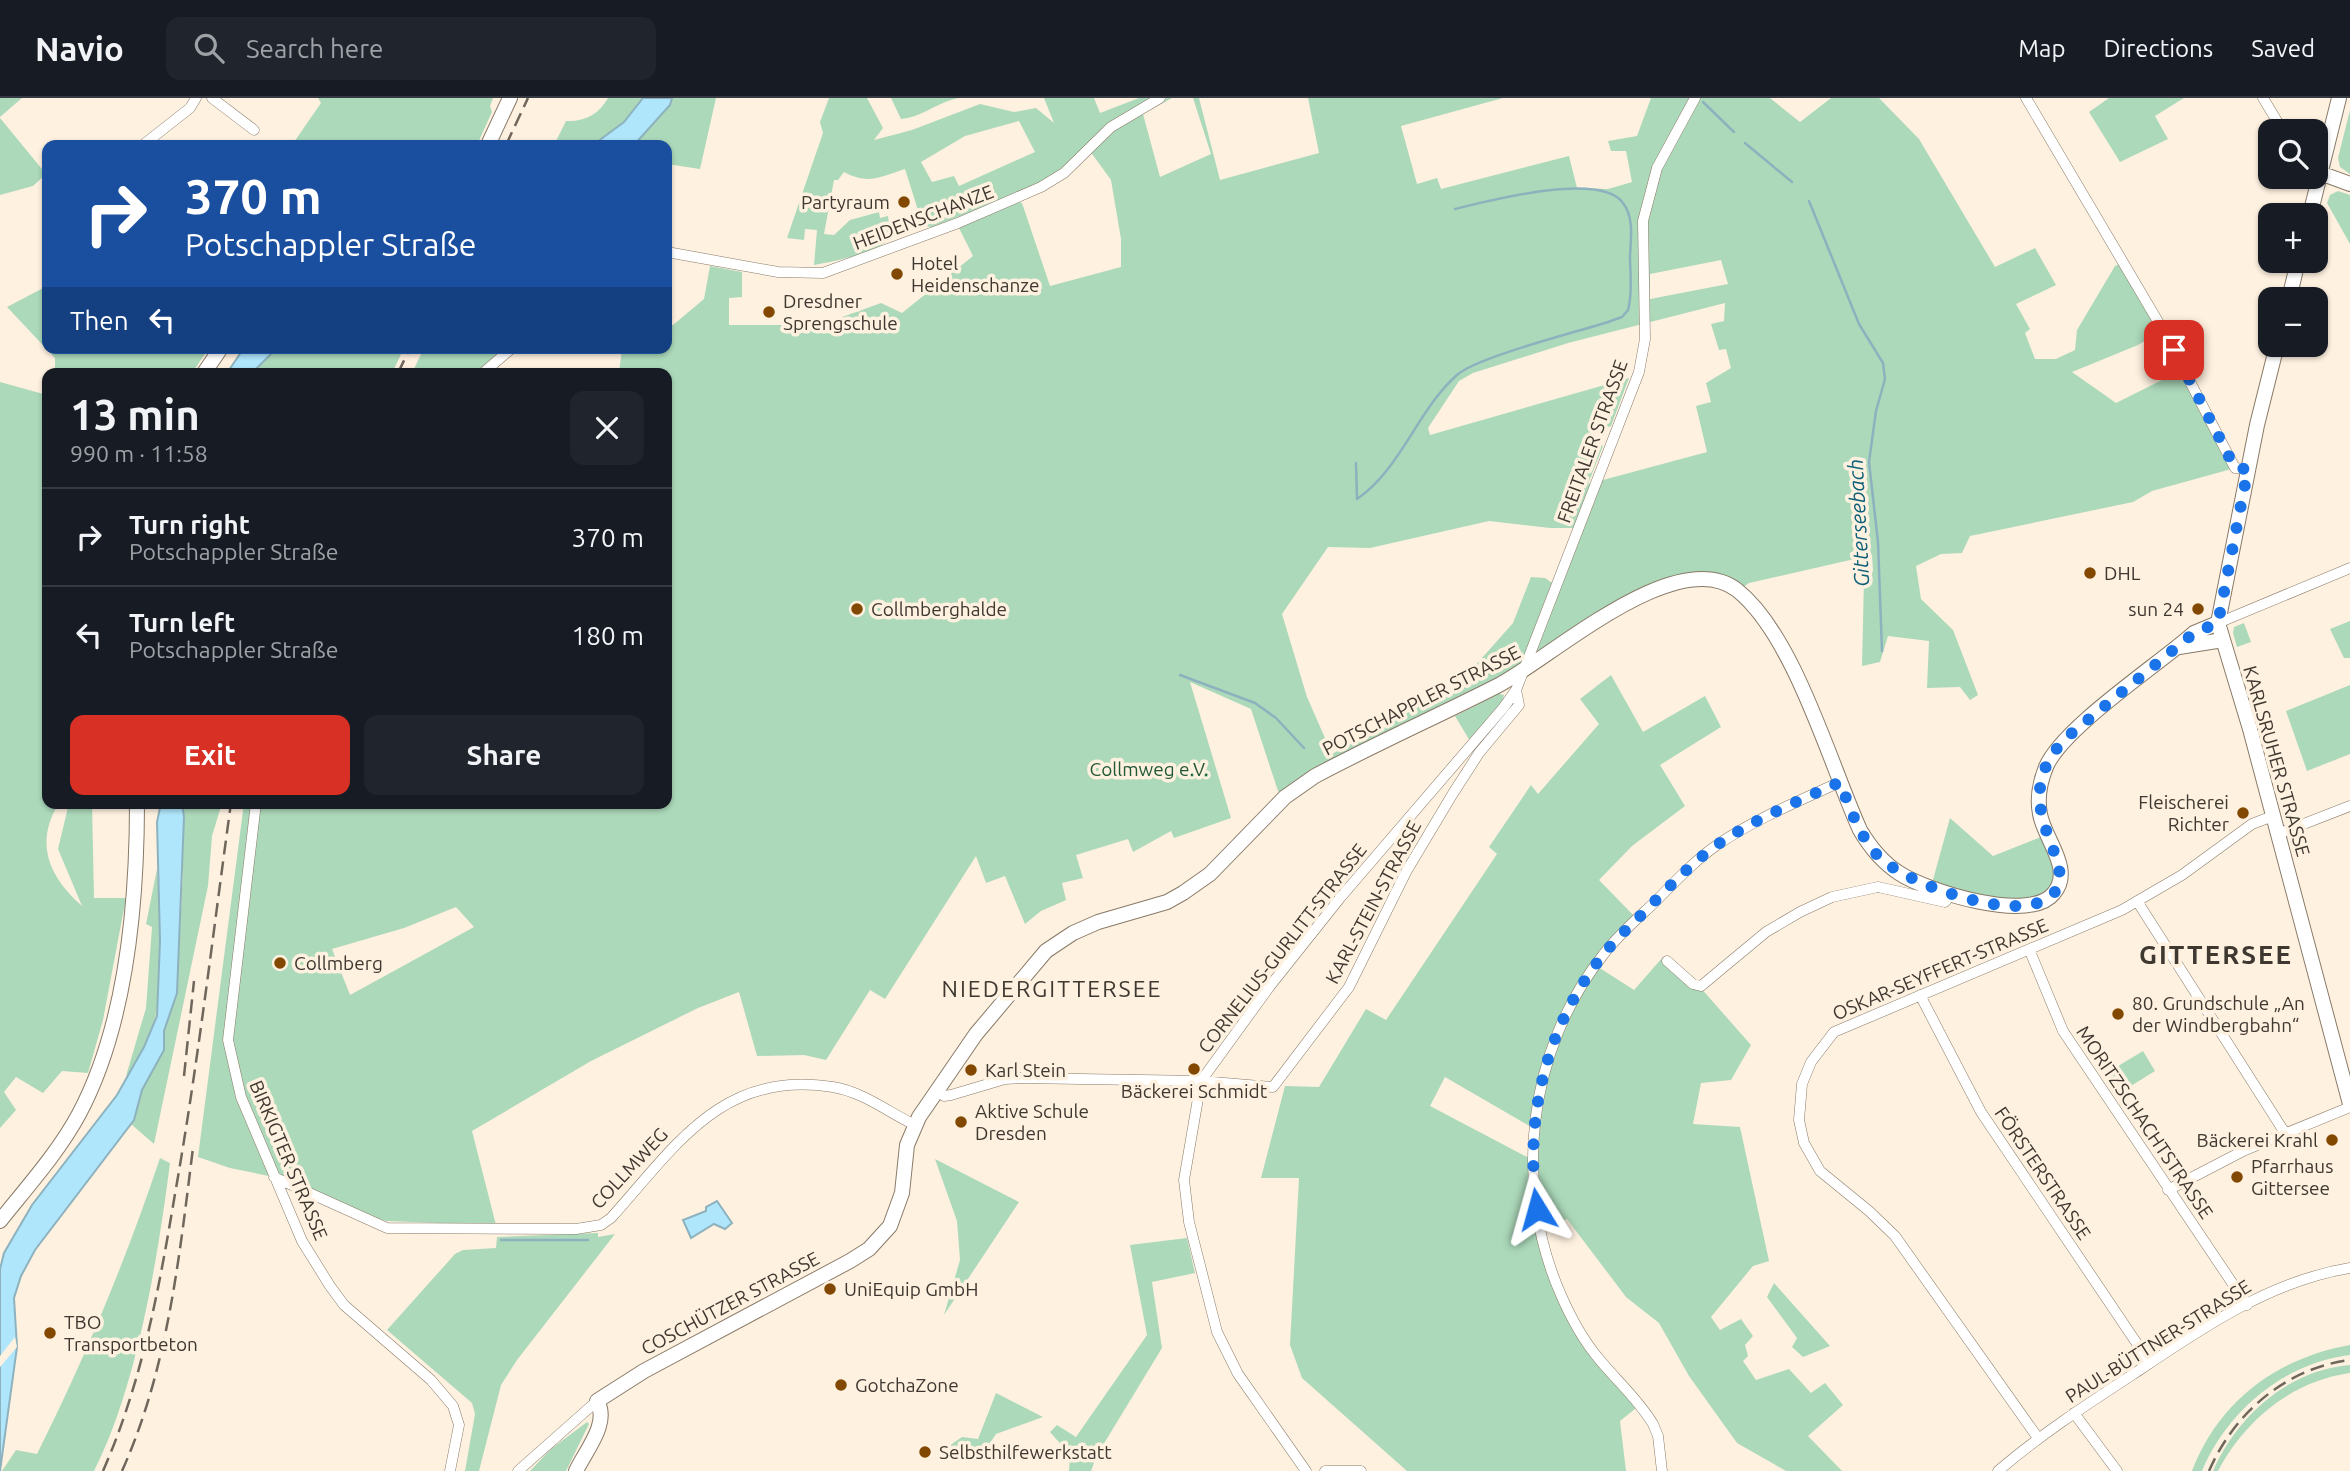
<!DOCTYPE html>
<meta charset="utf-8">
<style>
:root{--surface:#171b24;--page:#20242c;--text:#f1f3f6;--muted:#9ea1a6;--line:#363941;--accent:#d93025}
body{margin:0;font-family:Ubuntu,sans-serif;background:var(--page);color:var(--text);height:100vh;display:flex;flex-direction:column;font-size:26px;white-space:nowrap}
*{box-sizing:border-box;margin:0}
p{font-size:23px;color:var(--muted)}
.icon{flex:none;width:38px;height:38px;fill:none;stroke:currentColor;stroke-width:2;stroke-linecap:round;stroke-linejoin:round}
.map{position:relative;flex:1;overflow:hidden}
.details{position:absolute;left:42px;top:270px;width:630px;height:441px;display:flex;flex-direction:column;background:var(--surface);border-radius:14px;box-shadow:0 2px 5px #0004}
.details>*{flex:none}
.banner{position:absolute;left:42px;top:42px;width:630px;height:214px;border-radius:14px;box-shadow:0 2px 5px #0004;background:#1a4fa0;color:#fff;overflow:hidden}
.controls{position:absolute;left:2258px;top:21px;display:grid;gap:14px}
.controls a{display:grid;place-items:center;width:70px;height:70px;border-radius:14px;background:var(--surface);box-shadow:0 2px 5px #0004;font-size:35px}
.pin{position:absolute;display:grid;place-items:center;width:60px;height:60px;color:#fff;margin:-30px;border-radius:14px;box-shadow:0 4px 10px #0006}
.me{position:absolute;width:77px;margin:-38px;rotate:352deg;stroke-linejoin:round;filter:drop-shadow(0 0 5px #0008)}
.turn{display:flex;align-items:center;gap:24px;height:147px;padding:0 28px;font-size:32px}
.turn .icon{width:91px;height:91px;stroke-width:2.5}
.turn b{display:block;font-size:49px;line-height:60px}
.then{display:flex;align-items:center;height:66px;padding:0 28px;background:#0003;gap:14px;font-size:26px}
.round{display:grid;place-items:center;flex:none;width:74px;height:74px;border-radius:14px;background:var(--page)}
.headline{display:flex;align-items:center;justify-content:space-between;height:119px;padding:0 28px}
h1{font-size:42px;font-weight:700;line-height:52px}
.primary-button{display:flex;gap:14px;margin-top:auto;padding:14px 28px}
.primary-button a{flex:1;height:80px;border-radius:14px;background:var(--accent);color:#fff;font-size:28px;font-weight:700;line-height:80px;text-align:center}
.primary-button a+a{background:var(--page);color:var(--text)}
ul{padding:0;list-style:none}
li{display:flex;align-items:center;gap:21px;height:98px;padding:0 28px;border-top:2px solid var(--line)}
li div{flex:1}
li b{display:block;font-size:26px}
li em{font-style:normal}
header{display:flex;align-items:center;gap:42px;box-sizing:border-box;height:98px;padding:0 35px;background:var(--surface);border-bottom:2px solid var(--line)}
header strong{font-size:33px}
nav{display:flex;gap:38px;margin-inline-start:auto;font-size:24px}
.search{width:490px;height:63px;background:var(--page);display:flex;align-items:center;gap:18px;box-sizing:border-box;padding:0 24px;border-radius:14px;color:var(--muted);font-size:26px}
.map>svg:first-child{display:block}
.green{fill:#acd9ba;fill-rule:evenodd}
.water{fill:#afe6fb;stroke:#8db2be;stroke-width:2}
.pier{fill:#fef1e0}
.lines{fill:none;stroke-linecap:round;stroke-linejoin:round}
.stream{stroke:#8db2be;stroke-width:2.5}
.street-casing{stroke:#897a67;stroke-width:11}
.secondary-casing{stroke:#897a67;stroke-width:16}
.street{stroke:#fff;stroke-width:10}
.secondary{stroke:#fff;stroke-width:14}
.rail{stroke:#6f665c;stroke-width:2.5;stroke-dasharray:14 7;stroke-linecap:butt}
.route{stroke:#1a73e8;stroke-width:12;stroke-dasharray:0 21.6}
.poi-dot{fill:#834800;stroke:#fef1e0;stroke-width:2.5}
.labels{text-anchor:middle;stroke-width:7;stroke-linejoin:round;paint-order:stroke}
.poi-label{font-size:19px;fill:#3f3830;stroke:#fef1e0;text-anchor:start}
.street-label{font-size:19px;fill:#3f3830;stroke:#fef1e0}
.park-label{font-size:19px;fill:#215938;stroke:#fef1e0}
.water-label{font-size:21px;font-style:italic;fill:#0e6078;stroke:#fef1e0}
.quarter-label{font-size:23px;letter-spacing:2px;fill:#3f3830;stroke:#fef1e0}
.district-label{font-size:26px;font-weight:bold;letter-spacing:2px;fill:#3f3830;stroke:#fef1e0}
</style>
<header>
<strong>Navio</strong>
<div class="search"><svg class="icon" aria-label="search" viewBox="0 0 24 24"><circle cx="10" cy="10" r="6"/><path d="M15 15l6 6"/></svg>Search here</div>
<nav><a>Map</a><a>Directions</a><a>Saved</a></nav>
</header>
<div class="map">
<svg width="2350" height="1373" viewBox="0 0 2350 1373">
<rect width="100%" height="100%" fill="#fef1e0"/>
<path class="green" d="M0 0H22L0 19Z
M318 0H493L490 8 492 14 477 47H292L321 5Z
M608 0H643L624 24 593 47H554L566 23C585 24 599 16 608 0Z
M672 0H716L700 71 667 66V47H634L670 7Z
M829 0H867L883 30 874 42 912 32 980 6 1014 14 1036 10 1054 25 1044 0H1094L1100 15 1139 0H1153L1066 70 1020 95 932 129 923 128 905 71C880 79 868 87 844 74L838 82H834L824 136 834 137 850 122 879 114 880 120 888 118 891 139C881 154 832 164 814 167L817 132 805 131 804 142 787 140 823 35 820 24ZM1019 23 1035 54 959 88 954 78 932 84 921 64 965 38Z
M891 0H959C937 4 923 19 901 21Z
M1167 0H1172L1143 16 1160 79 1211 56 1193 0H1199L1220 82 1319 55 1308 0H1503L1401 28 1417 86 1437 80 1441 91 1569 58 1577 90 1608 91 1632 84 1626 53H1611L1608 43 1637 38 1651 0H1770L1800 24 1831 0H1879L1919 41 1995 169 2035 150 2056 187 2016 206 2030 231 2025 235 2035 261H2056L2075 252 2077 232 2115 168 2123 164 2163 232 2138 247 2072 274 2116 305 2184 271 2235 370 2152 393 2133 404 1970 438 1962 455 1941 456 1916 468 1921 501 1953 532 1978 597 1970 602 1960 589 1927 590 1929 543 1888 538 1880 564 1862 568 1864 480 1873 473 1872 457 1749 485 1738 493 1727 486H1676L1285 699 1278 693 1251 611 1190 584 1231 720 1174 740 1171 733 1133 754 1128 741 1076 757 1083 780 1062 785 1066 802 1041 813 1025 826 1005 778 986 785 976 758 885 901 870 892 826 962 804 957 757 958 739 894 698 910 591 963 472 1033 496 1127 386 1123 328 1103 274 1079 230 1070 198 1059 244 705H667V275H619L622 250H667V227H673L704 201 710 168 742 174V199L729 200V227H820L881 205 902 215 973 158 959 130 962 127 1018 104 1022 105 1050 188 1121 169V141L1111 82 1090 53 1103 40ZM1721 162 1728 186 1650 201V176ZM1725 205 1724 223 1711 226 1719 252 1726 251 1731 270 1706 285 1711 304 1696 308 1707 354 1588 386 1603 348 1591 343 1589 335 1611 328 1629 280 1430 337 1428 330 1459 283 1473 275 1568 245ZM1489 423 1550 430H1579L1555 487 1545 480 1531 479 1513 525 1458 587 1332 656 1307 599 1282 516 1328 449 1370 450ZM456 809 474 829 350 897 332 851 404 830Z
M2109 0H2184L2155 18 2168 41 2120 64 2089 14Z
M2350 12V76L2340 69 2338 60Z
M0 20 46 76 33 88 0 97Z
M2338 93 2350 97V146L2327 105 2330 97Z
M47 188V250H209L192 275H55V260L7 209Z
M277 250H404L392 275H252Z
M424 250H509L483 275H412Z
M0 284 47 297V705H59C34 745 49 779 82 808L58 751 69 705H92L94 800H126L103 922 88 975 62 973 43 995 16 979 4 994 16 1012 0 1030Z
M2350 523V560H2344L2330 531Z
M2244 525 2251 544 2237 549 2233 535 2234 529Z
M1611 577 1643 634 1705 598 1721 629 1660 667 1685 708 1632 748 1599 782 1637 821 1595 867 1634 892 1663 859 1699 888 1751 947 1731 982 1701 985 1693 1026 1740 1029 1769 1163 1753 1168 1711 1219 1720 1232 1741 1221 1753 1238 1745 1247 1748 1258 1743 1263 1756 1282 1789 1271 1811 1295 1825 1285 1843 1307 1808 1338 1842 1373H1786L1737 1345 1689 1278 1659 1225 1626 1199 1567 1121 1541 1132 1576 1228 1640 1307 1620 1323 1626 1373H1407L1302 1280 1290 1247 1299 1080H1261L1285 988 1319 989 1366 911 1386 922 1497 756 1489 749 1531 687 1538 696 1599 626 1580 601ZM1445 979 1533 1030 1531 1061 1430 1008Z
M2350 587V656L2307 673 2286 613Z
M1499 596 1504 597 1503 602 1470 643 1455 618Z
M182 705H222L212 738 208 788 154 1046 131 1026 142 992 164 952V933L177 895 183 771Z
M1950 720 1993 758 2046 737 2061 783 2027 806 1931 789Z
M157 771C162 830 172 933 126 978L146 910 152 829 146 826Z
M2143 953 2155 973 2118 996 2105 976Z
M160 1060 170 1065C158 1159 137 1289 94 1373H2L16 1352 37 1356C85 1260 126 1162 160 1060Z
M935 1061 1019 1104 944 1217 960 1162 957 1123Z
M598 1135V1139L615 1136 517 1262 501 1287 479 1373H465L475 1316 472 1305 387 1232 455 1156 463 1152 496 1150 497 1139Z
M1187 1140 1195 1175 1152 1184 1162 1250 1097 1357 1091 1373H1069L1070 1357 1050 1334 1057 1327 1076 1339 1147 1237 1130 1147Z
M1774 1185 1830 1248 1803 1259 1792 1249 1797 1240 1767 1199Z
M2350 1247V1257C2284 1265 2227 1313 2202 1373H2192C2219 1303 2277 1260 2350 1247Z
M2350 1267V1275C2292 1283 2245 1322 2218 1373H2213C2237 1318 2288 1272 2350 1267Z
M996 1295 1043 1319 996 1336 982 1357 958 1355 949 1348 962 1339 978 1341Z
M587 1324 589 1326 566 1373H530L551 1351Z"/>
<path class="water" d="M643 0H672L670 7 634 47H593L624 24Z
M244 250H277L252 275H227Z
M161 705H182L184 719 177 895 164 933V952L142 992 134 1022 35 1152 21 1178 14 1200 17 1249 0 1373V1171L4 1155 32 1107 117 997 144 949 157 918 160 843 157 724Z
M717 1103 732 1125 725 1131 714 1126 691 1140 683 1122 706 1113V1109Z"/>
<path class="pier" d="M15 1239 17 1249 0 1269V1258Z"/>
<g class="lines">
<path class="stream" d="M1703 4 1734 34
M1745 45 1792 84
M1809 103 1859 226 1883 265 1885 281 1876 313 1869 364 1878 444 1882 553
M1356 365 1357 401C1401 371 1418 311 1457 277 1477 259 1577 234 1608 224L1622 219 1628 212C1633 194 1630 175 1630 158 1631 140 1634 119 1623 105 1600 73 1488 103 1455 111
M1180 577 1255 605 1276 620 1304 650
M501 1142H588"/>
<defs>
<path id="street" d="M212 0 254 32
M2026 0 2163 232 2235 370 2248 371
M2263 0 2283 33
M143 47 190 10 196 0
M667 154 778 174 823 175 958 125 1041 89 1064 75 1111 29 1160 0
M483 275 512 250
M2218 525 2350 470
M256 705 228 942 241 999 302 1143 330 1188 344 1207 431 1282 453 1308 459 1327 450 1373
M2278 736 2350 708
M2137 803 2285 1035
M2029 851 2063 933 2247 1207
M1667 863 1693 886 1701 888 1766 834 1800 814 1832 799 1878 789 1945 804 1951 796
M1920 897 1981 1014 2150 1265
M937 993 944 998 951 997 1005 981 1021 980 1201 983 1273 989 1349 889 1406 774 1452 697 1479 655 1519 607 1516 592
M274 1079 387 1130 576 1131 601 1127 611 1120C675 1049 722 971 833 989 863 994 888 1014 915 1027
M2168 1092 2243 1053 2350 1009
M2074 1315 2117 1373
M2038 1340 1895 1138 1869 1113 1820 1073 1804 1045 1799 1022 1802 986 1811 964 1834 934 2122 812 2182 777 2252 726 2273 718
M518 1373 597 1303
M1306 1373 1238 1276 1217 1234 1189 1124 1184 1082 1201 983 1270 888 1340 800 1504 609 1516 592 1639 274 1645 241 1643 123 1657 70 1695 0
M1325 1373H1361
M1662 1373 1658 1338 1653 1326C1638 1301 1617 1283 1599 1261 1583 1242 1571 1220 1561 1197 1512 1086 1528 952 1603 857 1618 837 1637 821 1655 804 1675 784 1694 763 1717 747 1755 721 1799 703 1840 684
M1998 1373C2040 1337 2086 1307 2132 1277 2199 1232 2269 1183 2350 1170"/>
<path id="secondary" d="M488 47 510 0
M2320 75 2350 86
M2310 117 2339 0
M2289 201 2298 163
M2277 247 2257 327 2218 525 2250 631 2350 1006
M204 275 221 250
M2179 549 2223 542
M0 1123C27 1089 58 1055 79 1016 127 926 137 806 137 705
M576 1373C586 1352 610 1325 597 1303L644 1273 850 1163 869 1151 890 1128 902 1095 907 1047 919 1019 976 936 1046 853 1073 835 1098 824 1167 804 1183 795 1210 776 1285 699 1315 678C1375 646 1436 619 1497 588 1550 561 1676 445 1737 492 1794 537 1830 666 1860 732 1870 749 1882 764 1899 775 1926 793 2030 826 2054 795 2074 771 2044 741 2040 716 2037 701 2040 684 2046 669 2062 630 2158 567 2194 535L2218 525"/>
</defs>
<use href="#street" class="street-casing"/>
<use href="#secondary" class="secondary-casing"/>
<use href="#street" class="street"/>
<use href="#secondary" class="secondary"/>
<path class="rail" d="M506 47 528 0
M398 275 410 250
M184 978 194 883
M103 1373C142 1284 159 1191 175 1096 198 966 213 835 231 705
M122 1373C168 1270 179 1161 193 1050
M2209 1373C2234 1315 2286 1270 2350 1262"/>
</g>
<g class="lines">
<path class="route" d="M1537 1111C1524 1021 1545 930 1603 857 1617 839 1635 824 1651 807 1672 786 1693 764 1717 747 1754 721 1799 703 1840 684 1850 710 1859 738 1879 759 1906 786 2023 829 2053 796 2083 764 1999 707 2067 639L2194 535 2218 525 2248 371 2235 370 2174 252"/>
</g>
<g class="poi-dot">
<circle cx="904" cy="104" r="7"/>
<circle cx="897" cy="176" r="7"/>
<circle cx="769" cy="214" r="7"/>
<circle cx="2090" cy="475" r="7"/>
<circle cx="857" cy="511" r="7"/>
<circle cx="2198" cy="511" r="7"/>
<circle cx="2243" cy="715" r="7"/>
<circle cx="280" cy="865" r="7"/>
<circle cx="2118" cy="916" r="7"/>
<circle cx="1194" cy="971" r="7"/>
<circle cx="971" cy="972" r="7"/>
<circle cx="961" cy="1024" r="7"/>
<circle cx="2332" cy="1042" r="7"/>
<circle cx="2237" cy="1079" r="7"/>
<circle cx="830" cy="1191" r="7"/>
<circle cx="50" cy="1235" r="7"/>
<circle cx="841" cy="1287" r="7"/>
<circle cx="925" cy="1354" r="7"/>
</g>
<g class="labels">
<g class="poi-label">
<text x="890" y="111" text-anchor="end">Partyraum</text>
<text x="911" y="172">Hotel<tspan x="911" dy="22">Heidenschanze</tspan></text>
<text x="783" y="210">Dresdner<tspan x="783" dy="22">Sprengschule</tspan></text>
<text x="2104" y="482">DHL</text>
<text x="871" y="518">Collmberghalde</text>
<text x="2184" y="518" text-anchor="end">sun 24</text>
<text x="2229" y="711" text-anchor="end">Fleischerei<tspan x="2229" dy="22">Richter</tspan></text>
<text x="294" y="872">Collmberg</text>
<text x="2132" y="912">80. Grundschule „An<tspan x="2132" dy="22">der Windbergbahn“</tspan></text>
<text x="985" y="979">Karl Stein</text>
<text x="1194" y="1000" text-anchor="middle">Bäckerei Schmidt</text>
<text x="975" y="1020">Aktive Schule<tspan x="975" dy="22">Dresden</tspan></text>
<text x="2318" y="1049" text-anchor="end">Bäckerei Krahl</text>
<text x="2251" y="1075">Pfarrhaus<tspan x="2251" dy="22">Gittersee</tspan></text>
<text x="844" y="1198">UniEquip GmbH</text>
<text x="64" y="1231">TBO<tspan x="64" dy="22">Transportbeton</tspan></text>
<text x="855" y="1294">GotchaZone</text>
<text x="939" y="1361">Selbsthilfewerkstatt</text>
</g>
<g class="street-label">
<text transform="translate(923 119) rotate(-21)" y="7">HEIDENSCHANZE</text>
<text transform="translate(1592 343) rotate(-70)" y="7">FREITALER STRASSE</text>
<text transform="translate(1421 602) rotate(-27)" y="7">POTSCHAPPLER STRASSE</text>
<text transform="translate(2277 663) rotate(74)" y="7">KARLSRUHER STRASSE</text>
<text transform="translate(1373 804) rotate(-62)" y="7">KARL-STEIN-STRASSE</text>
<text transform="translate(1282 850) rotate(-52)" y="7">CORNELIUS-GURLITT-STRASSE</text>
<text transform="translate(1940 871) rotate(-23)" y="7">OSKAR-SEYFFERT-STRASSE</text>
<text transform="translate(2145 1024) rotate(56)" y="7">MORITZSCHACHTSTRASSE</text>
<text transform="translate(289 1062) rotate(67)" y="7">BIRKIGTER STRASSE</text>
<text transform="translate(629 1070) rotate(-47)" y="7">COLLMWEG</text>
<text transform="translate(2043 1075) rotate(56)" y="7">FÖRSTERSTRASSE</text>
<text transform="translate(730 1205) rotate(-28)" y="7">COSCHÜTZER STRASSE</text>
<text transform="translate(2158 1243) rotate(-32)" y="7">PAUL-BÜTTNER-STRASSE</text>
</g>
<g class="park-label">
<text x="1149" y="678">Collmweg e.V.</text>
</g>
<g class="water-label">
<text transform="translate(1859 425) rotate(-93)" y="7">Gitterseebach</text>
</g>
<g class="quarter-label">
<text x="1052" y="899">NIEDERGITTERSEE</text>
</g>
<g class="district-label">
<text x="2216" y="866">GITTERSEE</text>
</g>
</g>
</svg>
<div class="controls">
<a><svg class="icon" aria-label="search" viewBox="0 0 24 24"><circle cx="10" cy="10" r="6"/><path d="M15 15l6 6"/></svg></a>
<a>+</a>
<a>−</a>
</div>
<div class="pin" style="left:2174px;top:252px;background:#d93025"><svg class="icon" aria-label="arrive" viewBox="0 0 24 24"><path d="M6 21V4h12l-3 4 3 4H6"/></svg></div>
<svg class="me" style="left:1537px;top:1111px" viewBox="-20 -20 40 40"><path d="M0-17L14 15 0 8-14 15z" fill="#1a73e8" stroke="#fff" stroke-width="4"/></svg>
<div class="banner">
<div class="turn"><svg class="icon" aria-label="right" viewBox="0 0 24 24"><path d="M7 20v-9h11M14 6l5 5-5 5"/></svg><div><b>370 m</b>Potschappler Straße</div></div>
<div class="then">Then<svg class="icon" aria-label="left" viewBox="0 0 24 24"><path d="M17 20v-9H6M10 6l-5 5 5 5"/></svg></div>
</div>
<section class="details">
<div class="headline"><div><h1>13 min</h1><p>990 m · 11:58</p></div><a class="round"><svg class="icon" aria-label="close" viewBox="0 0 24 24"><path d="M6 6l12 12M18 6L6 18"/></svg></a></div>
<ul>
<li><svg class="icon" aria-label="right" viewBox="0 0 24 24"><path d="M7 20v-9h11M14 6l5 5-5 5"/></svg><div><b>Turn right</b><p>Potschappler Straße</p></div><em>370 m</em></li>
<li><svg class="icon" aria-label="left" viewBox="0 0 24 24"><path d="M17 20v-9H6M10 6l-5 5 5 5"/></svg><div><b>Turn left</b><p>Potschappler Straße</p></div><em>180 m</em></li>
</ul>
<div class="primary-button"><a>Exit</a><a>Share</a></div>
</section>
</div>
